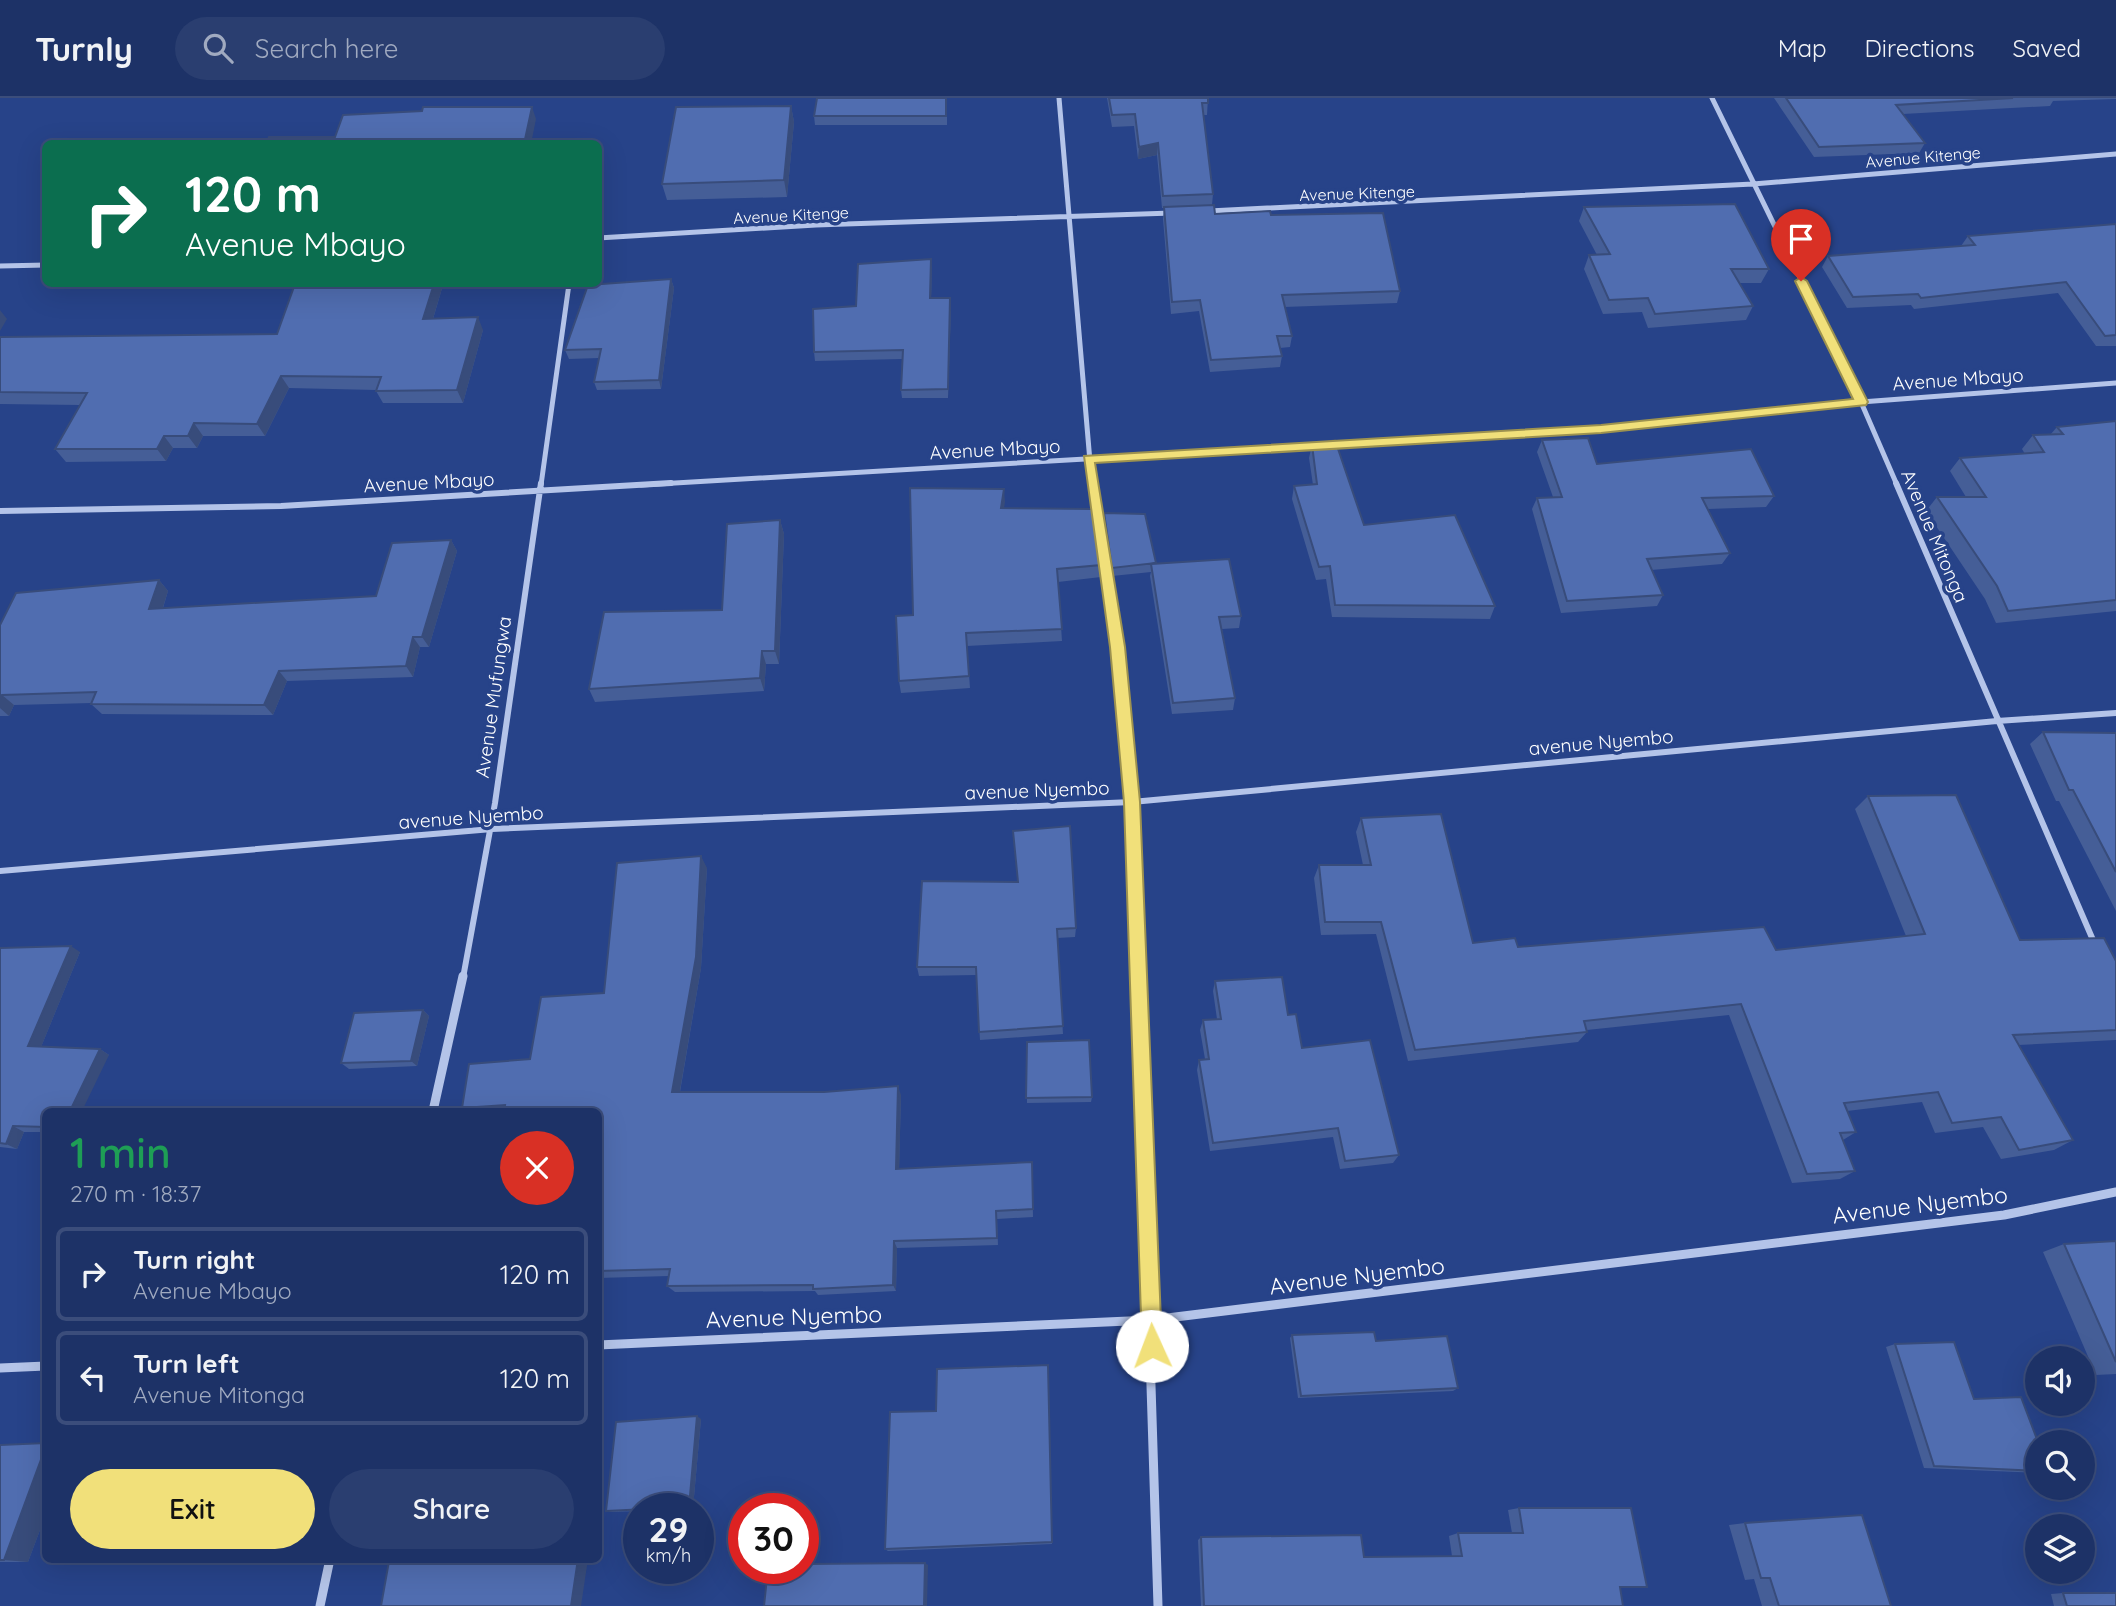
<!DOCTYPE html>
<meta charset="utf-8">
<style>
:root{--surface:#1d3267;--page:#2a3e70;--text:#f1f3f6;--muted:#a0aac0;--line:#3b4d7b;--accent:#f1e07a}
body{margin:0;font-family:Quicksand,sans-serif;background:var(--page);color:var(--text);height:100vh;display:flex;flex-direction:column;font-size:26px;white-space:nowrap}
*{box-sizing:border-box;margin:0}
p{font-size:23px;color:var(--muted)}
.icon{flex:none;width:38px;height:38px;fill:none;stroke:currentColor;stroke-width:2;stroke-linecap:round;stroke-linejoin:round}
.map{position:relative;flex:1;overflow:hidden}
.drawer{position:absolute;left:42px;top:1010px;width:560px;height:455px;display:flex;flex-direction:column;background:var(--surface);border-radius:10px;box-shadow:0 7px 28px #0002,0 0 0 2px var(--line)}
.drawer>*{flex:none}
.banner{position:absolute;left:42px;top:42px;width:560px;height:147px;border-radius:10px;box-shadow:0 7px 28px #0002,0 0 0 2px var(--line);background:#0b6e4f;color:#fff;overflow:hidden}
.controls{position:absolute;left:2025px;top:1248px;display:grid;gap:14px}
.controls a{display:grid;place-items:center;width:70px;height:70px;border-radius:50%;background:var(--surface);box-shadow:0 7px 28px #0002,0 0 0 2px var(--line);font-size:35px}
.speed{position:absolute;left:623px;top:1395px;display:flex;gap:14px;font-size:35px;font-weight:700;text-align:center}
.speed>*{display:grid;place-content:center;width:91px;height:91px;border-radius:50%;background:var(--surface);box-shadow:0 7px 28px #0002,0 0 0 2px var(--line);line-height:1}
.speed small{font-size:18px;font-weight:400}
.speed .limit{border:10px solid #d22;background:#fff;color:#111}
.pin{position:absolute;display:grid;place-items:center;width:60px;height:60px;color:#fff;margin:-72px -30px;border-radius:50% 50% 50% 0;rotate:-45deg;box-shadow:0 0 7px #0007}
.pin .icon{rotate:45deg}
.me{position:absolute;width:77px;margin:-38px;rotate:358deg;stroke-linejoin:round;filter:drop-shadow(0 0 5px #0008)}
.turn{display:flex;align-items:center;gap:24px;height:147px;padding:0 28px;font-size:32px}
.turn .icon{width:91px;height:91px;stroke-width:2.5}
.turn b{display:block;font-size:49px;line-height:60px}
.round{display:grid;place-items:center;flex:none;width:74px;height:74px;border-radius:37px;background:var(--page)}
.headline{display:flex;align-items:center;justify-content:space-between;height:119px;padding:0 28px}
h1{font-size:42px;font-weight:600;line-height:52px;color:#1e9e55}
.cta{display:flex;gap:14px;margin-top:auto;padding:14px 28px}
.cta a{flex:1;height:80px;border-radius:42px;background:var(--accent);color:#111;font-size:28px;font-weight:600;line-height:80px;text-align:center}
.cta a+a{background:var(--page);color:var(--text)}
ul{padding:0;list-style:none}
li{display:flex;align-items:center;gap:21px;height:94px;margin:0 14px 10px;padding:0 14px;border:4px solid var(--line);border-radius:10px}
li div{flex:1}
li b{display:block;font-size:26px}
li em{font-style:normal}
header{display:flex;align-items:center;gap:42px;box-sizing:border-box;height:98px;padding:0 35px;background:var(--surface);border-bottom:2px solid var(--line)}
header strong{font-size:33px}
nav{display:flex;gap:38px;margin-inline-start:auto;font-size:24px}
.search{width:490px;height:63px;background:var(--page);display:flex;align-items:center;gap:18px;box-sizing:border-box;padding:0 24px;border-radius:38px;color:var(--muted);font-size:26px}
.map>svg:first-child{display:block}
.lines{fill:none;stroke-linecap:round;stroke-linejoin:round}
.street-far2{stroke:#b4c4e9;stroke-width:5}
.street-far1{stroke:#b4c4e9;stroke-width:6}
.street{stroke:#b4c4e9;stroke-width:9}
.wall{fill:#455e97}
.shaded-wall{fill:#384c7b}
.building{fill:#506db0;stroke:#384c7b;stroke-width:2}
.route{fill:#f1e07a;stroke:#9d924f;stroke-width:2}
.labels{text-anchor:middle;stroke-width:7;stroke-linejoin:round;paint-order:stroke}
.far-street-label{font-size:16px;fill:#fff;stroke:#274389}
.street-label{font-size:19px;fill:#fff;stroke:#274389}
.near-street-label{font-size:23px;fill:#fff;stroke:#274389}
</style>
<header>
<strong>Turnly</strong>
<div class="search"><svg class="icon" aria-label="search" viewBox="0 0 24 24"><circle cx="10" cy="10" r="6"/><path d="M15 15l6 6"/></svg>Search here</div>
<nav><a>Map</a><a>Directions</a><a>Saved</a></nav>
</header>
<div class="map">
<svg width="2116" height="1508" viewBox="0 0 2116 1508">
<rect width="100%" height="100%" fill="#274389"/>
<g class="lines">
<path class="street-far2" d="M1059 0 1092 387
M1712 0 1861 304 1897 387
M1209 113 1753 86 2116 56
M598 140 816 127 1172 115
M0 168 46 167
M541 387 569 186
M641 387 1600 331 1861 304 2116 285"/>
<path class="street-far1" d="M1092 385 1117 549 1132 704 1138 880
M1896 385 2096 849
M0 413 281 408 671 385
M0 773 492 731 1132 704 1997 623 2116 615
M463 880 495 705 541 385"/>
<path class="street" d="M1138 878 1158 1508
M433 1013 463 878
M598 1247 1151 1222 2004 1117 2116 1094
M0 1270 46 1268
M320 1508 330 1461"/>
</g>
<path class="wall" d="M947 0V27H815L814 18Z
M1107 0H1208L1207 17H1203L1213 96 1212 107 1215 116 1271 117 1400 193 1397 205 1284 209 1292 238 1290 249 1280 250 1282 258 1280 269 1210 274 1199 213 1171 216 1163 121 1164 110H1162L1157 57 1138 61 1134 28 1112 29Z
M1774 0H2116V1L2053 3 2050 8 1903 16 1925 45 1919 55 1814 59Z
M791 8 794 24 787 99 667 102 662 86Z
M1584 109 1769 171 1761 185H1739L1753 208 1746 222 1648 230 1642 214 1603 216 1584 171 1589 157H1597L1579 123Z
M2116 126V248H2096L2058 195 1914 211 1911 207 1847 210 1822 169 1828 158 1961 148 1968 138Z
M932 170 931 200 951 209 948 300H902L901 292 902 261 815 263 814 254 856 208Z
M671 181 674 190 661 291 597 292 594 284 599 260 569 261 565 252Z
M295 186H442L443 187 433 221 483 232 463 305H383L376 293V292L289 290 265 338H203L197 350H173L166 363 66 364 55 351 80 307 0 306V239L277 236Z
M2116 323V513L1996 525 1985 501 1926 413 1937 399H1966L1950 373 1960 360 2025 356 2022 351 2033 337H2050L2057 329Z
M1542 342 1597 366 1774 398 1766 409 1708 411 1730 455 1722 466 1651 472 1663 497 1657 508 1561 515 1532 411 1537 400 1553 399 1537 354Z
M1312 347 1364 427 1495 508 1490 521 1332 519 1326 481 1316 482 1292 401 1294 388 1313 387 1309 360Z
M1004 391V410L1101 467V479L1058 484 1062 543 967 548 970 590 901 595 899 583 913 517Z
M1104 415 1156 466 1241 518 1239 530 1222 531 1235 600 1233 612 1172 616 1150 478 1151 474 1112 478 1104 424Z
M780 422 784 436 779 566H766L764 593 595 604 589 591 722 512Z
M451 442 457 453 429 549H420L413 579 287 583 273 617 102 616 91 606 92 605 14 607 9 618H0V527L159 482 168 493 163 510 376 498Z
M2043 634 2116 635V813L2059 703H2056L2030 646Z
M1868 698 2020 842 2116 863V942L2018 947 2073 1042 2054 1052 2001 1061 1983 1029 1935 1035 1922 1004 1847 1013 1856 1034 1843 1042 1855 1073 1840 1081 1792 1085 1729 917 1587 932V934L1578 944 1408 963 1376 836 1321 837 1314 780 1319 767H1363L1356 734 1361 720 1473 845 1518 849 1776 852 1906 838 1855 711Z
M707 770 701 870 680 994 901 997 899 1071 1032 1064 1033 1119 997 1121 998 1147 897 1150 896 1193 818 1197 815 1193 675 1194 667 1188 669 1178 598 1180V1013H465L462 1010 530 961 604 895Z
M922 783 1076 830 1075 839 1057 840 1063 936 980 942 976 877 919 878 917 869Z
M0 850 80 854 41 949 100 951 109 957 46 1013V1034H24L17 1051 0 1049Z
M1215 883 1288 917 1302 950 1399 1057 1393 1065 1340 1071 1333 1039 1210 1053 1197 972 1199 962 1205 961 1200 932 1203 922 1217 921 1213 893Z
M423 912 429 918 417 968 349 971 341 965Z
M1027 944 1092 999 1091 1004 1027 1005Z
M2116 1143V1276L2096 1277 2043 1154 2064 1146Z
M1292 1237 1376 1243 1458 1290 1453 1293 1298 1300 1290 1240Z
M1895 1246 2037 1344V1375L1924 1370 1886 1249Z
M1048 1267 1052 1446 888 1453 885 1451 936 1313Z
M701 1321 693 1410H639V1413L612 1414 606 1413Z
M46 1345V1416L28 1464H0V1347Z
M1519 1410 1647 1489 1620 1490 1623 1508H1201L1198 1442 1201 1439 1364 1459 1452 1458 1449 1438 1458 1435H1512L1508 1412Z
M1745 1425 1891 1508H1762L1754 1481 1745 1482 1729 1427Z
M2063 1495 2116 1508H2054L2051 1496Z"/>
<path class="shaded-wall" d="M791 8 794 24 787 99 784 82Z
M532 9 536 21 531 46H524Z
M1158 45 1157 57 1138 61 1139 49Z
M931 161 932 170 931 209 930 200Z
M671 181 674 190 661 291 659 282Z
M434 186H442L443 187 429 234 423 221Z
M950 200 951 209 948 300V291Z
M0 212 7 221 0 233Z
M478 219 483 232 463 305 457 292Z
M281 278 289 290 265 338 257 326Z
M194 325 203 338 197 350 188 338Z
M164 338 173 350 166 363 157 351Z
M1004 391 1005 404 1002 423 1001 410Z
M780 422 784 436 779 566 775 553Z
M451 442 457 453 429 549 422 539Z
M159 482 168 493 159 522 149 511Z
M413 539 420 549 413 579 406 568Z
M762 553 766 566 764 593 760 580Z
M279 573 287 583 273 617 264 607Z
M2 597 14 607 9 618 0 610V602Z
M701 758 707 770 701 870 678 1004 672 994Z
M71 848 80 854 39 954 28 948Z
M423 912 429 918 417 968 411 963Z
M100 951 109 957 82 1013H70Z
M898 988 901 997 899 1079 896 1071Z
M13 1028 24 1034 17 1051 6 1046Z
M894 1143 897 1150 896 1193 893 1187Z
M697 1318 701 1321 693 1410 689 1409Z
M46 1348V1416L28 1464 4 1462Z
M578 1461H588L581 1508H571Z
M925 1465 928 1467 927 1508H924Z"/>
<path class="building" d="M817 0H946V18H814Z
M1109 0H1208V5H1202L1213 96 1163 98 1158 45 1139 49 1135 16 1112 17Z
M1786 0H2013L1896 7 1925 45 1819 49Z
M791 8 784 82 662 86 676 9Z
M423 9H532L524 46H266L269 39H335L343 17 422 13Z
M1735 106 1769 171H1731L1753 208 1655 216 1648 200 1609 202 1589 157 1610 156 1584 109Z
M1214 107 1215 116 1270 113 1271 117 1383 115 1400 193 1282 197 1292 238H1277L1282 258 1211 262 1200 202 1172 204 1164 109Z
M2116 126V237L2105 238 2066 184 1921 200 1918 196 1853 199 1828 158 1975 147 1968 138Z
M931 161 930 200H950L948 291 901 292 903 252 814 254 813 211 856 208 858 166Z
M671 181 659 282 594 284 601 251 565 252 588 187Z
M295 186H434L423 221 478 219 457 292 376 293 381 279 281 278 257 326 194 325 188 338H164L157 351H55L87 295 0 294V239L277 236Z
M2116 323V502L2008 513 1997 488 1937 399H1986L1960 360 2044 354 2033 337 2063 336 2057 329Z
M1588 340 1597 366 1751 351 1774 398 1702 400 1730 455 1647 461 1663 497 1567 503 1537 400 1562 399 1542 342Z
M1335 342 1364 427 1455 417 1495 508 1335 507 1330 468 1319 469 1294 388 1317 386 1312 347Z
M910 390 1004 391 1001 410 1093 411 1101 467 1057 471 1062 531 966 535 969 578 899 583 896 518 913 517Z
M1104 415 1145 416 1156 465 1112 470Z
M780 422 775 553H762L760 580 589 591 604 514 722 512 727 426Z
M451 442 422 539H413L406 568 279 573 264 607 91 606 96 594 2 597 0 602V527L16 495 159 482 149 511 376 498 392 445Z
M1229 461 1241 518 1219 519 1235 600 1173 605 1151 466Z
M2043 634 2116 635V774L2073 692H2069Z
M1956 697 2020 842 2104 840 2116 863V932L2013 937 2073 1042 2019 1052 2001 1019 1952 1025 1938 994 1844 1005 1856 1034 1840 1035 1855 1073 1807 1076 1741 906 1584 923 1587 934 1415 952 1381 824H1325L1319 767H1371L1361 720 1441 716 1473 845 1515 840 1518 849 1764 829 1776 852 1925 836 1868 698Z
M1070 728 1076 830 1057 831 1063 928 979 934 976 869H917L922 783 1018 784 1013 733Z
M701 758 696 859 672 994H824L898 988 896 1071 1032 1064 1033 1111 996 1113 997 1140 894 1143 893 1187 813 1191V1187L667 1188 670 1171 598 1173V1013H504L505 1007 462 1010 469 966 530 961 541 899 604 895 617 765Z
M71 848 28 948 100 951 70 1013H46V1029L13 1028 6 1046 0 1045V850Z
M1282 879 1288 917 1296 916 1302 950 1370 942 1399 1057 1345 1063 1338 1030 1213 1045 1199 962 1209 961 1203 922 1221 921 1215 883Z
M423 912 411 963 341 965 354 915Z
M1089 942 1092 999 1026 1000 1027 944Z
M2116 1143V1264L2064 1146Z
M1374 1234 1376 1243 1447 1238 1458 1290 1301 1298 1292 1237Z
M1954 1244 1974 1301 2021 1299 2038 1344H2037V1373L1934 1368 1895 1246Z
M1048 1267 1052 1444 885 1451 890 1314 936 1313 937 1271Z
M697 1318 689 1409 606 1413 616 1324Z
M46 1345V1348L4 1462H0V1347Z
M1519 1410H1631L1647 1489H1620L1623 1508H1204L1201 1439 1361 1437 1364 1459 1462 1458 1458 1435H1523Z
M1862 1417 1891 1508H1779L1770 1480H1761L1745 1425Z
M407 1461H578L571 1508H381L389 1463Z
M925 1465 924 1508H764L768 1470H803V1466Z
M2063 1495H2116V1508H2067Z"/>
<path class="route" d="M1801 179 1807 183 1868 304 1866 307 1601 335 1095 365 1125 549 1140 704 1162 1248 1159 1255 1152 1258 1145 1255 1142 1248 1124 704 1110 549 1084 358 1601 327 1853 301 1795 183Z"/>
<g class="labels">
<g class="far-street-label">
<text transform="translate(1923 59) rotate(-5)" y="6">Avenue Kitenge</text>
<text transform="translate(1357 95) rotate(-2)" y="6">Avenue Kitenge</text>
<text transform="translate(791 117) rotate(-3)" y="6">Avenue Kitenge</text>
</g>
<g class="street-label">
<text transform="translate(1958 281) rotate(-4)" y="7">Avenue Mbayo</text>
<text transform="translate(995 351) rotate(-3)" y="7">Avenue Mbayo</text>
<text transform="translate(429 384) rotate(-3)" y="7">Avenue Mbayo</text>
<text transform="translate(1935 438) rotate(67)" y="7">Avenue Mitonga</text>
<text transform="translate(493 599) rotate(-82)" y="7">Avenue Mufungwa</text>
<text transform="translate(1601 644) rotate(-5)" y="7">avenue Nyembo</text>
<text transform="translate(1037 692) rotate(-2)" y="7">avenue Nyembo</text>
<text transform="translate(471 719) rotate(-4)" y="7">avenue Nyembo</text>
</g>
<g class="near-street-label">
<text transform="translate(1920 1107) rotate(-7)" y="8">Avenue Nyembo</text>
<text transform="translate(1357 1178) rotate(-7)" y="8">Avenue Nyembo</text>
<text transform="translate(794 1219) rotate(-2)" y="8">Avenue Nyembo</text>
</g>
</g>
</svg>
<div class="controls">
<a><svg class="icon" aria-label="sound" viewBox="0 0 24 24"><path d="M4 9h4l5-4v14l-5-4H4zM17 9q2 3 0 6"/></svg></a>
<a><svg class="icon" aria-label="search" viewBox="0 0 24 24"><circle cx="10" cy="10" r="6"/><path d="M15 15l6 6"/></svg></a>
<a><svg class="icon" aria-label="layers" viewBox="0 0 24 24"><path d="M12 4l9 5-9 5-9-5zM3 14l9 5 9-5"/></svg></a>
</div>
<div class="speed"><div>29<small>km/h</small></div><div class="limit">30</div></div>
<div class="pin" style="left:1801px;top:183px;background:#d93025"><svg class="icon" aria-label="arrive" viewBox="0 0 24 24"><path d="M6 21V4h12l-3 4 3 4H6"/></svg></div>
<svg class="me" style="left:1152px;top:1248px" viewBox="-20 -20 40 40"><circle r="19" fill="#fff"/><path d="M0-13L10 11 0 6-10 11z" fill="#f1e07a"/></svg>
<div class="banner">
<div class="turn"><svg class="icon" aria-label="right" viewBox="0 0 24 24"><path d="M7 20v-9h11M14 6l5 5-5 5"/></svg><div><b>120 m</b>Avenue Mbayo</div></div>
</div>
<section class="drawer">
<div class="headline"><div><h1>1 min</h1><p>270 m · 18:37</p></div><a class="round" style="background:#d93025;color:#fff"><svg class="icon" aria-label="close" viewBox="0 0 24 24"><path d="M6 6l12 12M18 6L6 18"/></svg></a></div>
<ul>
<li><svg class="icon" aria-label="right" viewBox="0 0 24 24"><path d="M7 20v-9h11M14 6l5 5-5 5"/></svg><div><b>Turn right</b><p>Avenue Mbayo</p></div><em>120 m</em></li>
<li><svg class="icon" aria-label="left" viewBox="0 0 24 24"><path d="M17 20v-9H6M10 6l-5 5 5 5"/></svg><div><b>Turn left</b><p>Avenue Mitonga</p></div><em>120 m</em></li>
</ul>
<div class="cta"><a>Exit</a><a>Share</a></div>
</section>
</div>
